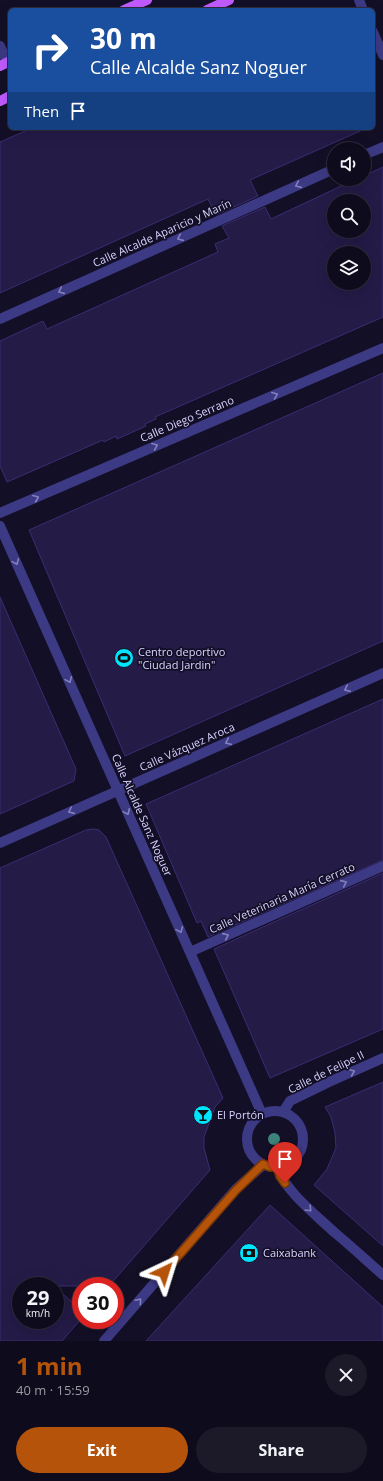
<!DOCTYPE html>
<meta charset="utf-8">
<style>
:root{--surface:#0e0b1c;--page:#1c1929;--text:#f1f3f6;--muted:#9b9ba3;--line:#2e2b3b;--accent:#b45309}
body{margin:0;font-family:"Open Sans",sans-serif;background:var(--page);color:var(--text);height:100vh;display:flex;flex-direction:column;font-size:15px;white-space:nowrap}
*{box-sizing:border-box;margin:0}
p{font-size:13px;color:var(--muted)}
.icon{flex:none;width:22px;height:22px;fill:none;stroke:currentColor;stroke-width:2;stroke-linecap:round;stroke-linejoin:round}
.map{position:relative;height:1341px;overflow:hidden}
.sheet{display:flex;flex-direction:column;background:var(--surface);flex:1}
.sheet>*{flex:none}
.guide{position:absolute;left:8px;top:8px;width:367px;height:122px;border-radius:6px;box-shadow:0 4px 16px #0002,0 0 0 1px var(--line);background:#1a4fa0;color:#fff;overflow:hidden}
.fabs{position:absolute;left:327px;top:142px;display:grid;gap:8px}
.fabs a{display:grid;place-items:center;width:44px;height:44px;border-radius:50%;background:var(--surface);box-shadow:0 4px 16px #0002,0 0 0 1px var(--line);font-size:20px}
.speed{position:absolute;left:12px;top:1277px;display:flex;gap:8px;font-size:20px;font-weight:700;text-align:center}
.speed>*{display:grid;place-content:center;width:52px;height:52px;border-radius:50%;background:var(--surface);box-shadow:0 4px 16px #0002,0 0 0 1px var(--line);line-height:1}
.speed small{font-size:10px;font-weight:400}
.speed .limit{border:6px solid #d22;background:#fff;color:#111}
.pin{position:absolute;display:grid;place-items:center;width:34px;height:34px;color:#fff;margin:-41px -17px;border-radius:50% 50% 50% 0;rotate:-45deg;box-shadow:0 0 4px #0007}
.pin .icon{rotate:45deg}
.me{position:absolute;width:44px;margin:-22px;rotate:41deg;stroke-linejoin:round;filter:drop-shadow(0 0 3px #0008)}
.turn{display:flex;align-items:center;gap:14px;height:84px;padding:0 16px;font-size:18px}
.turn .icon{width:52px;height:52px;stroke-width:2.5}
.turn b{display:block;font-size:28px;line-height:34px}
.then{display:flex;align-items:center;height:38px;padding:0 16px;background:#0003;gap:8px;font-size:15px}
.round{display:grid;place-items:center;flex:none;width:42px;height:42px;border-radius:21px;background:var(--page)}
.summary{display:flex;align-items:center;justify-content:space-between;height:68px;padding:0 16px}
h1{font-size:24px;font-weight:700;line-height:30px;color:var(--accent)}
.primary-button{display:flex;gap:8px;margin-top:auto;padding:8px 16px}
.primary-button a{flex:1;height:46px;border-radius:24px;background:var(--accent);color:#fff;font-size:16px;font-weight:700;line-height:46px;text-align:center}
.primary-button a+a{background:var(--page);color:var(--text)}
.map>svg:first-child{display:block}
.building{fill:#241b47;stroke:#3b2d73;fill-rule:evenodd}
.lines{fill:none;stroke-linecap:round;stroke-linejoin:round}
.minor{stroke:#3d3a85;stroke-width:10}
.major{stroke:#c25bff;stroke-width:10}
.tree{fill:#3d827b}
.oneway{stroke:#837fbc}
.route-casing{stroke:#753606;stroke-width:10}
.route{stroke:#b45309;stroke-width:7}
.labels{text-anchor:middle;stroke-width:3.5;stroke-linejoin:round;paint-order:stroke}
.street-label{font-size:11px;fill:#d9d4ff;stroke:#130f26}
.poi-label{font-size:11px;fill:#d9d4ff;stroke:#130f26;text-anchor:start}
</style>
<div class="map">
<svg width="383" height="1341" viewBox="0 0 383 1341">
<rect width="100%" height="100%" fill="#130f26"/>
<path class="building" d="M32 128H367L250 180 258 196 216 215 208 199 0 293V142Z
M383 167V317L155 417 156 419 145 424 146 426 117 439 116 436 104 442 103 440 7 482 0 466V341L43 321 47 329 218 252 215 244 229 238 222 226 265 207 271 219 356 179H364V176ZM334 201H364V231H334ZM334 253H364V283H334Z
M383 373V641L125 756 29 530Z
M0 597 76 769 74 781 0 814Z
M383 699V860L208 937 201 921 197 923 146 804Z
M93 829 99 830 106 837 223 1098 215 1107 204 1137V1148L210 1170 109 1286H21V1320H55V1287L81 1310V1319L62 1341H0V868L86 830Z
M383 873V1029L270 1078 214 949Z
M383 1082V1246L314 1185 327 1169 336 1148 335 1133 331 1117 325 1107Z
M270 1205 383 1307V1341H146Z"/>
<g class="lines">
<path class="minor" d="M359 0 363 10
M373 32 383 55
M0 46 7 62
M364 155 383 147
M0 319 334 169
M0 513 383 348
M0 526 262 1114
M0 843 383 673
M190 952 383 866
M247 1139a28 28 0 1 1 56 0a28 28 0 1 1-56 0Z
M283 1112 290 1101 329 1082 383 1058
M277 1167C286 1192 315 1214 334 1232 351 1246 367 1261 383 1275
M104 1341 236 1189 263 1165"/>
<path class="major" d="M124 10 147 0
M207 10 229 0
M0 66 10 61
M0 101 10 96"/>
</g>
<circle class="tree" cx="274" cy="1139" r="6"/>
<defs><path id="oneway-chevron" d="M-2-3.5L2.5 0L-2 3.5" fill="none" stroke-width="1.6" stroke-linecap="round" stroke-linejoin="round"/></defs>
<g class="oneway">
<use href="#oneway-chevron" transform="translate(298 185) rotate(156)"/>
<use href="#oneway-chevron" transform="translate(180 238) rotate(156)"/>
<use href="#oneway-chevron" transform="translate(61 291) rotate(156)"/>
<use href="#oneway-chevron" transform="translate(275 395) rotate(-23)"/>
<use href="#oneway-chevron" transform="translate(155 446) rotate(-23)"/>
<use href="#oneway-chevron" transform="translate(36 498) rotate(-23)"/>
<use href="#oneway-chevron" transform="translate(16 562) rotate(66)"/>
<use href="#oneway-chevron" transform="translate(69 680) rotate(66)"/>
<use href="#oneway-chevron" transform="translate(347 689) rotate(156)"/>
<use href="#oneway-chevron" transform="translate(228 742) rotate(156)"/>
<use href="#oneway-chevron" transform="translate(71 811) rotate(156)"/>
<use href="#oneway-chevron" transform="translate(127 812) rotate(66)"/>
<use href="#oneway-chevron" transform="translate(344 883) rotate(-24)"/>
<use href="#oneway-chevron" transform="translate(180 930) rotate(66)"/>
<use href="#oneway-chevron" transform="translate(226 936) rotate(-24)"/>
<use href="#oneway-chevron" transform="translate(352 1072) rotate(-23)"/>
<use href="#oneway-chevron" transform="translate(309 1209) rotate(45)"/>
<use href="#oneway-chevron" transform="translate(139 1301) rotate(-49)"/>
</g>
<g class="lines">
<defs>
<path id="route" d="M164 1272 236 1190 263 1164 270 1167H277L280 1176 285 1183"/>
</defs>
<use href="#route" class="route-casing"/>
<use href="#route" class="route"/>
</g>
<defs>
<symbol id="stadium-disc" viewBox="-11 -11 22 22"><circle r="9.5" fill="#00e5ff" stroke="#130f26"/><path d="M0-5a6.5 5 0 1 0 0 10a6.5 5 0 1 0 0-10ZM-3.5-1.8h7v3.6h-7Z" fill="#111"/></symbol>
<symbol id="bar-disc" viewBox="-11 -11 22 22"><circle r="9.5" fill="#00e5ff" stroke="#130f26"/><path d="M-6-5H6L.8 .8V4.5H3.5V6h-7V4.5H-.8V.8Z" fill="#111"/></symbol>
<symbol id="bank-disc" viewBox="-11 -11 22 22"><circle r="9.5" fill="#00e5ff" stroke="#130f26"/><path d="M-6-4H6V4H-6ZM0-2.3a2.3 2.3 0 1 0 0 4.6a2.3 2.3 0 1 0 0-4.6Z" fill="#111"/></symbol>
</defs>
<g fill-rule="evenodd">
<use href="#stadium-disc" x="113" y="647" width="22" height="22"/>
<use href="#bar-disc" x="192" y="1104" width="22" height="22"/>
<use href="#bank-disc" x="238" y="1242" width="22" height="22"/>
</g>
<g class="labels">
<g class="street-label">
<text transform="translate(162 233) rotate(-24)" y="4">Calle Alcalde Aparicio y Marín</text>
<text transform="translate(187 419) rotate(-23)" y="4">Calle Diego Serrano</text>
<text transform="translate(187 747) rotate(-24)" y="4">Calle Vázquez Aroca</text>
<text transform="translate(142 815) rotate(66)" y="4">Calle Alcalde Sanz Noguer</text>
<text transform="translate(282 898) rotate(-24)" y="4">Calle Veterinaria María Cerrato</text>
<text transform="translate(326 1072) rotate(-26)" y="4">Calle de Felipe II</text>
</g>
<g class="poi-label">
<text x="138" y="656">Centro deportivo<tspan x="138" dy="13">"Ciudad Jardin"</tspan></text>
<text x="217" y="1119">El Portón</text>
<text x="263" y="1257">Caixabank</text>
</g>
</g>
</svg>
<div class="fabs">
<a><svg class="icon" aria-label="sound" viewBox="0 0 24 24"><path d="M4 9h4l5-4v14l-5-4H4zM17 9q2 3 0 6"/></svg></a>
<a><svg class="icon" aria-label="search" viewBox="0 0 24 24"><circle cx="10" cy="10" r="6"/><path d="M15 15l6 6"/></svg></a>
<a><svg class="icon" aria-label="layers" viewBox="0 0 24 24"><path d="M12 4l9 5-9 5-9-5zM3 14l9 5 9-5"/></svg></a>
</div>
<div class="speed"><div>29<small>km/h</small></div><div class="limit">30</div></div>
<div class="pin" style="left:285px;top:1183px;background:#d93025"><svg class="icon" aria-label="arrive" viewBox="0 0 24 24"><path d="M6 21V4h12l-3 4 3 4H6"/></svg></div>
<svg class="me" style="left:164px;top:1272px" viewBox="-20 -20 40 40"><path d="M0-17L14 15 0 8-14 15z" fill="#b45309" stroke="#fff" stroke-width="4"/></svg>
<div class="guide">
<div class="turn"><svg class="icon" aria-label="right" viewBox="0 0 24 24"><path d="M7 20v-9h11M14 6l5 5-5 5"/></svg><div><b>30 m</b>Calle Alcalde Sanz Noguer</div></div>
<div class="then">Then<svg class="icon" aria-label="arrive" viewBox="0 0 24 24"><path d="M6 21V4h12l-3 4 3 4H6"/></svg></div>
</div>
</div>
<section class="sheet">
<div class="summary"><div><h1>1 min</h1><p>40 m · 15:59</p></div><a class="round"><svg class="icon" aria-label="close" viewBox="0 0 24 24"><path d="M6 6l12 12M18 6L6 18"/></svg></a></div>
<div class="primary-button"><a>Exit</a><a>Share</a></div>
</section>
